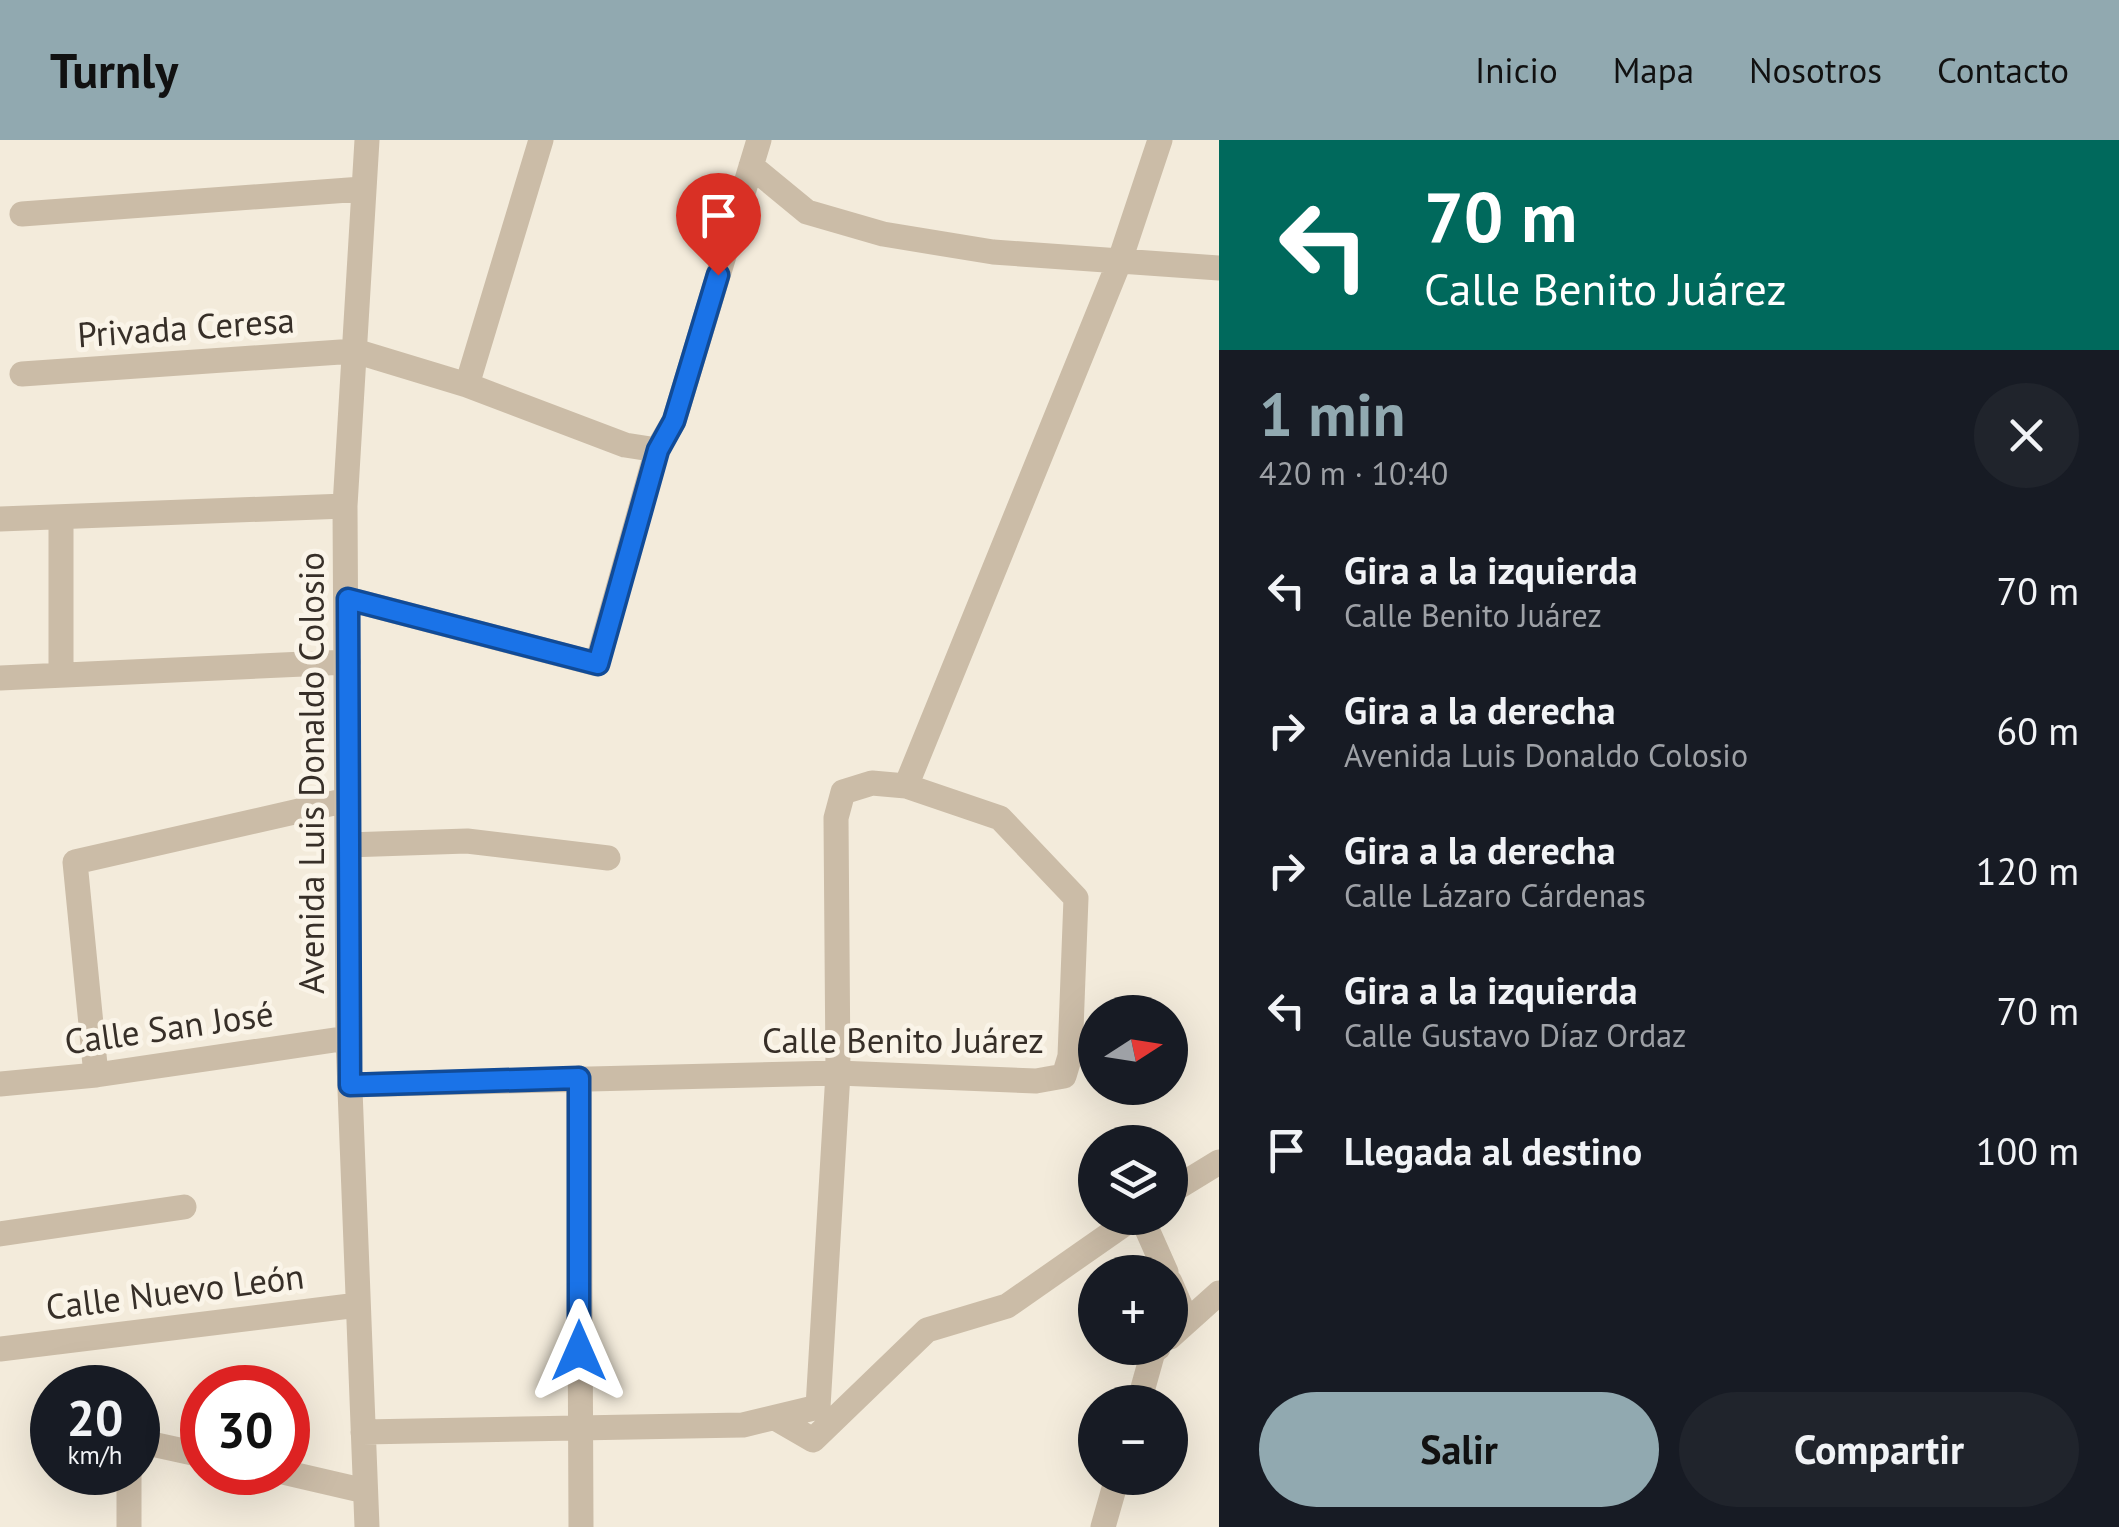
<!DOCTYPE html>
<html lang="es">
<meta charset="utf-8">
<style>
:root{--surface:#171b24;--page:#20242c;--text:#f1f3f6;--muted:#9ea1a6;--accent:#91a9b0}
body{margin:0;font-family:"PT Sans",sans-serif;background:var(--page);color:var(--text);height:100vh;display:flex;flex-direction:column;font-size:38px;white-space:nowrap}
*{box-sizing:border-box;margin:0}
p{font-size:32px;color:var(--muted)}
.icon{flex:none;width:55px;height:55px;fill:none;stroke:currentColor;stroke-width:2;stroke-linecap:round;stroke-linejoin:round}
.map{position:relative;flex:1;overflow:hidden}
.details{display:flex;flex-direction:column;background:var(--surface);width:900px}
.details>*{flex:none}
.guide{background:#00695c;color:#fff;overflow:hidden}
.needle{width:65px;rotate:78deg}
.controls{position:absolute;left:1078px;top:855px;display:grid;gap:20px}
.controls a{display:grid;place-items:center;width:110px;height:110px;border-radius:50%;background:var(--surface);box-shadow:0 10px 40px #0002;font-size:50px}
.speed{position:absolute;left:30px;top:1225px;display:flex;gap:20px;font-size:50px;font-weight:700;text-align:center}
.speed>*{display:grid;place-content:center;width:130px;height:130px;border-radius:50%;background:var(--surface);box-shadow:0 10px 40px #0002;line-height:1}
.speed small{font-size:25px;font-weight:400}
.speed .limit{border:15px solid #d22;background:#fff;color:#111}
.pin{position:absolute;display:grid;place-items:center;width:85px;height:85px;color:#fff;margin:-102px -42px;border-radius:50% 50% 50% 0;rotate:-45deg;box-shadow:0 0 10px #0007}
.pin .icon{rotate:45deg}
.me{position:absolute;width:110px;margin:-55px;rotate:0deg;stroke-linejoin:round;filter:drop-shadow(0 0 8px #0008)}
.turn{display:flex;align-items:center;gap:35px;height:210px;padding:0 40px;font-size:45px}
.turn .icon{width:130px;height:130px;stroke-width:2.5}
.turn b{display:block;font-size:70px;line-height:85px}
.round{display:grid;place-items:center;flex:none;width:105px;height:105px;border-radius:52px;background:var(--page)}
.summary{display:flex;align-items:center;justify-content:space-between;height:170px;padding:0 40px}
h1{font-size:60px;font-weight:600;line-height:75px;color:var(--accent)}
.primary-button{display:flex;gap:20px;margin-top:auto;padding:20px 40px}
.primary-button a{flex:1;height:115px;border-radius:60px;background:var(--accent);color:#111;font-size:40px;font-weight:600;line-height:115px;text-align:center}
.primary-button a+a{background:var(--page);color:var(--text)}
ul{padding:0;list-style:none}
li{display:flex;align-items:center;gap:30px;height:140px;padding:0 40px}
li div{flex:1}
li b{display:block;font-size:38px}
li em{font-style:normal}
header{display:flex;align-items:center;gap:60px;box-sizing:border-box;height:140px;padding:0 50px;background:var(--accent);color:#111}
header strong{font-size:48px}
nav{display:flex;gap:55px;margin-inline-start:auto;font-size:35px}
main{display:flex;flex:1;min-height:0}
.map>svg:first-child{display:block}
.lines{fill:none;stroke-linecap:round;stroke-linejoin:round}
.street{stroke:#cbbca7;stroke-width:25}
.route-casing{stroke:#114b97;stroke-width:25}
.route{stroke:#1a73e8;stroke-width:18}
.labels{text-anchor:middle;stroke-width:10;stroke-linejoin:round;paint-order:stroke}
.street-label{font-size:35px;fill:#372f28;stroke:#faf4e8}
</style>
<header>
<strong>Turnly</strong>
<nav><a>Inicio</a><a>Mapa</a><a>Nosotros</a><a>Contacto</a></nav>
</header>
<main>
<div class="map">
<svg width="1219" height="1387" viewBox="0 0 1219 1387">
<rect width="100%" height="100%" fill="#f3ebdb"/>
<g class="lines">
<path class="street" d="M751 26 807 72 883 94 993 112 1219 128
M22 74 362 49
M22 234 355 211 467 245 625 305 657 310
M467 245 541 0
M61 378V535
M0 379 345 366
M348 459 597 524 657 310 674 281 759 0
M0 538 348 522
M906 646 1120 120 1160 0
M347 705 467 701 608 718
M96 935 75 722 347 660
M579 938 581 1387
M0 944 96 935 348 898
M350 945 838 933 1036 941 1064 936 1070 916 1076 758 1000 678 906 646 872 643 843 652 836 678 838 933 818 1267 743 1285 363 1292
M1170 1052 1219 1022
M1142 1078 1166 1132
M0 1094 184 1067
M1170 1142 1187 1181
M1170 1197 1219 1153
M0 1209 358 1165
M1139 1262 1153 1212 1158 1208
M775 1278 813 1300 927 1190 1007 1166 1133 1078
M138 1301 202 1315
M283 1332 365 1351
M129 1387V1332
M367 1387 348 898 345 366 367 0
M1103 1387 1117 1338"/>
</g>
<g class="lines">
<defs>
<path id="route" d="M579 1211V938L350 945 348 459 598 524 658 310 674 281 718 135"/>
</defs>
<use href="#route" class="route-casing"/>
<use href="#route" class="route"/>
</g>
<g class="labels">
<g class="street-label">
<text transform="translate(186 188) rotate(-4)" y="12">Privada Ceresa</text>
<text transform="translate(312 633) rotate(-90)" y="12">Avenida Luis Donaldo Colosio</text>
<text transform="translate(169 888) rotate(-8)" y="12">Calle San José</text>
<text x="903" y="913">Calle Benito Juárez</text>
<text transform="translate(175 1152) rotate(-7)" y="12">Calle Nuevo León</text>
</g>
</g>
</svg>
<div class="controls">
<a><svg class="needle" viewBox="-14 -14 28 28"><path d="M0-13l5 13h-10z" fill="#e53935"/><path d="M0 13l5-13h-10z" fill="#9ea1a6"/></svg></a>
<a><svg class="icon" aria-label="layers" viewBox="0 0 24 24"><path d="M12 4l9 5-9 5-9-5zM3 14l9 5 9-5"/></svg></a>
<a>+</a>
<a>−</a>
</div>
<div class="speed"><div>20<small>km/h</small></div><div class="limit">30</div></div>
<div class="pin" style="left:718px;top:135px;background:#d93025"><svg class="icon" aria-label="arrive" viewBox="0 0 24 24"><path d="M6 21V4h12l-3 4 3 4H6"/></svg></div>
<svg class="me" style="left:579px;top:1211px" viewBox="-20 -20 40 40"><path d="M0-17L14 15 0 8-14 15z" fill="#1a73e8" stroke="#fff" stroke-width="4"/></svg>
</div>
<section class="details">
<div class="guide">
<div class="turn"><svg class="icon" aria-label="left" viewBox="0 0 24 24"><path d="M17 20v-9H6M10 6l-5 5 5 5"/></svg><div><b>70 m</b>Calle Benito Juárez</div></div>
</div>
<div class="summary"><div><h1>1 min</h1><p>420 m · 10:40</p></div><a class="round"><svg class="icon" aria-label="close" viewBox="0 0 24 24"><path d="M6 6l12 12M18 6L6 18"/></svg></a></div>
<ul>
<li><svg class="icon" aria-label="left" viewBox="0 0 24 24"><path d="M17 20v-9H6M10 6l-5 5 5 5"/></svg><div><b>Gira a la izquierda</b><p>Calle Benito Juárez</p></div><em>70 m</em></li>
<li><svg class="icon" aria-label="right" viewBox="0 0 24 24"><path d="M7 20v-9h11M14 6l5 5-5 5"/></svg><div><b>Gira a la derecha</b><p>Avenida Luis Donaldo Colosio</p></div><em>60 m</em></li>
<li><svg class="icon" aria-label="right" viewBox="0 0 24 24"><path d="M7 20v-9h11M14 6l5 5-5 5"/></svg><div><b>Gira a la derecha</b><p>Calle Lázaro Cárdenas</p></div><em>120 m</em></li>
<li><svg class="icon" aria-label="left" viewBox="0 0 24 24"><path d="M17 20v-9H6M10 6l-5 5 5 5"/></svg><div><b>Gira a la izquierda</b><p>Calle Gustavo Díaz Ordaz</p></div><em>70 m</em></li>
<li><svg class="icon" aria-label="arrive" viewBox="0 0 24 24"><path d="M6 21V4h12l-3 4 3 4H6"/></svg><div><b>Llegada al destino</b></div><em>100 m</em></li>
</ul>
<div class="primary-button"><a>Salir</a><a>Compartir</a></div>
</section>
</main>
